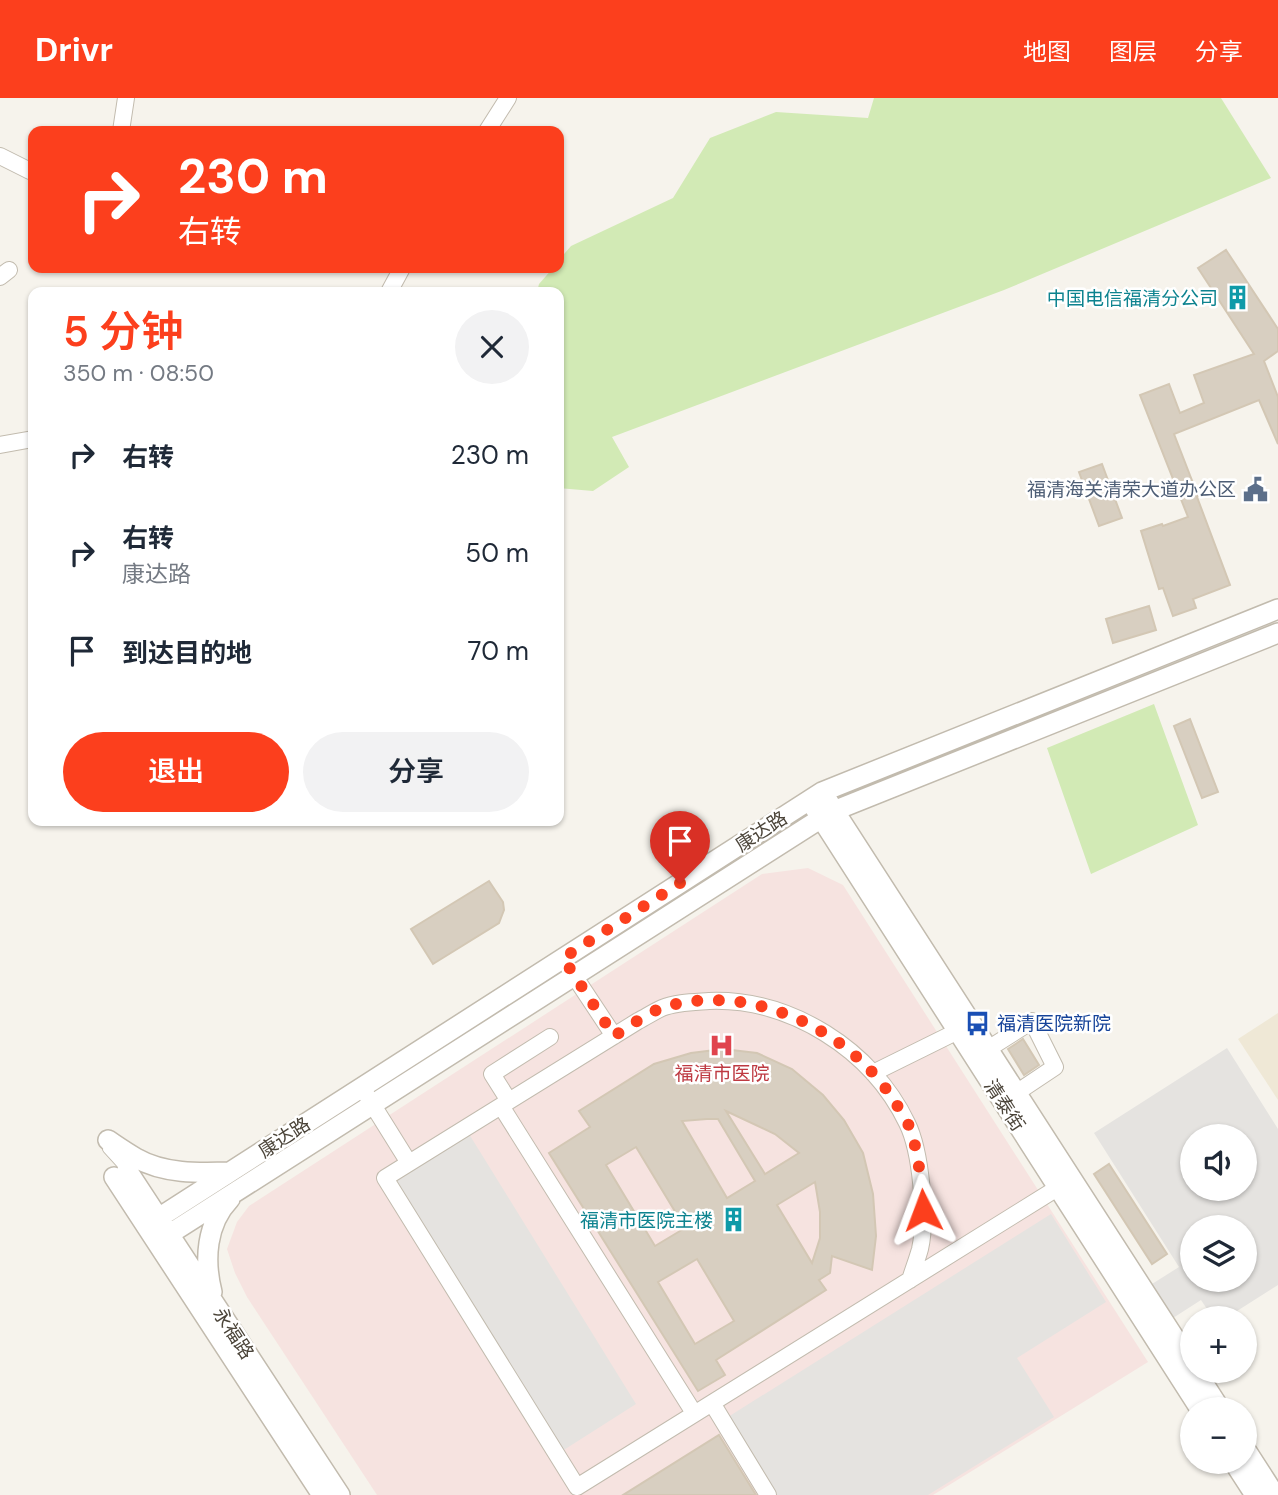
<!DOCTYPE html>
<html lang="zh">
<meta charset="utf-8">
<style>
:root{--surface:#fff;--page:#f2f2f3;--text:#1f2937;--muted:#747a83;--accent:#fc3f1d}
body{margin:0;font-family:"DM Sans","Noto Sans SC",sans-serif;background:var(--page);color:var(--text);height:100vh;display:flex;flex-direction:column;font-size:26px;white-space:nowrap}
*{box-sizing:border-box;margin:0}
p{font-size:23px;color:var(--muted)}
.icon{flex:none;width:38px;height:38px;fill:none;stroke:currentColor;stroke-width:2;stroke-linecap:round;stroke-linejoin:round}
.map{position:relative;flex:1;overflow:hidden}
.panel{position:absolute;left:28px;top:189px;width:536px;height:539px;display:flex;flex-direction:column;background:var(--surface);border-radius:14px;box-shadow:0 2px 5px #0004}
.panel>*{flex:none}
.banner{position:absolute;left:28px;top:28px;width:536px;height:147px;border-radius:14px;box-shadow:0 2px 5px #0004;background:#fc3f1d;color:#fff;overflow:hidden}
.controls{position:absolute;left:1180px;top:1026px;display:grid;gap:14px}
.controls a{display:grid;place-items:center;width:77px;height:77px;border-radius:50%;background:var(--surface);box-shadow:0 2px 5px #0004;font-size:35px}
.pin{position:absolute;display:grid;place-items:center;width:60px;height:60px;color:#fff;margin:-72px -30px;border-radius:50% 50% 50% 0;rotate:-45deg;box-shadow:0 0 7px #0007}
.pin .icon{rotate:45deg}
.me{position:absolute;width:77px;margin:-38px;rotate:357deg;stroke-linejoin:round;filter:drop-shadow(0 0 5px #0008)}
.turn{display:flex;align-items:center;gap:24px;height:147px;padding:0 35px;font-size:32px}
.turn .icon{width:91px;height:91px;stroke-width:2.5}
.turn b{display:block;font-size:49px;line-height:60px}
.round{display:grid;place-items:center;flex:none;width:74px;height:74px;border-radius:37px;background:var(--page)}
.head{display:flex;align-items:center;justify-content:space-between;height:119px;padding:0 35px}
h1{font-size:42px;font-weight:600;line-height:52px;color:var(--accent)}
.cta{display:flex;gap:14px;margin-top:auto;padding:14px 35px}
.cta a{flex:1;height:80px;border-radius:42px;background:var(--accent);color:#fff;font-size:28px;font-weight:600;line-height:80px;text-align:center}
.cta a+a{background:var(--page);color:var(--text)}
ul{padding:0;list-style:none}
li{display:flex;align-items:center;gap:21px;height:98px;padding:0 35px}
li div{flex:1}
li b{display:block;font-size:26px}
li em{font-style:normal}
header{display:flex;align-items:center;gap:42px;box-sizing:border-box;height:98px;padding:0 35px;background:var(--accent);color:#fff}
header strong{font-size:33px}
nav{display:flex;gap:38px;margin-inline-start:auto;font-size:24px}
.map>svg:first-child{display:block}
.education{fill:#efe8d6}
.medical{fill:#f6e3e0}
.green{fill:#d2eab5}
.parking{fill:#e5e3e0;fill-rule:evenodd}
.building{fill:#d8cfc1;stroke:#d3c7b4;stroke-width:2;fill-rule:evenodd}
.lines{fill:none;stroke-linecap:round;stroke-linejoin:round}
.service-casing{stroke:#c2bbae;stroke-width:10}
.minor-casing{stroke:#c2bbae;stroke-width:18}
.tertiary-casing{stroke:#c2bbae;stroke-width:22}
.service{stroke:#fff;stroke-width:8}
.minor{stroke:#fff;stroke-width:16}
.tertiary{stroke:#fff;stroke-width:19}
.route{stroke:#fc3f1d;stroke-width:12;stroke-dasharray:0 21.6}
.labels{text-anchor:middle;stroke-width:5;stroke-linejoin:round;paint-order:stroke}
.culture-label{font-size:19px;fill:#0d838f;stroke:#fff;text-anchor:end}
.service-label{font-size:19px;fill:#4e5e75;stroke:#fff;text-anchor:end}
.street-label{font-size:19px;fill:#4b4439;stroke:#fff}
.transit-label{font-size:19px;fill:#164399;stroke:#fff;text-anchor:start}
.health-label{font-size:19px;fill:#be3a42;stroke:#fff}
</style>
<header>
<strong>Drivr</strong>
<nav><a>地图</a><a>图层</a><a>分享</a></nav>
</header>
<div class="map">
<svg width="1278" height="1397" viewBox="0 0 1278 1397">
<rect width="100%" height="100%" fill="#f6f3ec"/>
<path class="education" d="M1278 915V1002L1238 941Z"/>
<path class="medical" d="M808 770 843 787 1148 1264 933 1397H377L247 1199 235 1175 227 1151 237 1124 249 1108 762 776Z"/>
<path class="green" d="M874 0H1221L1271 80 1004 192 612 339 629 369 593 393 558 390V194H537L539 186 553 170H558V163L571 148 673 100 710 40 776 14 868 20Z
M1154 606 1198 727 1091 776 1047 650Z"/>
<path class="parking" d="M1227 950 1278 1031V1187L1226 1220H1213L1201 1202 1173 1220 1152 1186 1179 1169 1094 1035ZM1192 1038H1244V1090H1192ZM1192 1129H1244V1181H1192Z
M469 1036 636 1306 559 1355 391 1084Z
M1051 1116 1106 1204 1017 1260 1054 1319 928 1397H777L728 1319Z"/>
<path class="building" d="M1226 152 1278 231V253L1264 263 1278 299V346L1259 302 1174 336 1198 398 1197 399 1230 487 1193 501 1196 510 1173 518 1163 490 1159 491 1141 433 1162 426 1163 428 1188 419 1140 297 1169 286 1180 315 1204 305 1194 277 1254 256 1198 170Z
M1102 366 1122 420 1099 428 1079 374Z
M1149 508 1156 532 1113 545 1106 521Z
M1190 621 1218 694 1202 700 1174 628Z
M489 783 503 804 504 812 499 825 433 866 411 831Z
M1023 941 1039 967 1024 977 1008 951Z
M723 951 757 955 792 971 823 997 844 1022 863 1055 873 1096 876 1138 872 1172 832 1158 830 1175 819 1182 826 1192 716 1262 725 1277 698 1293 549 1055 590 1029 579 1013 654 966 691 955ZM726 1013 775 1036 799 1055 765 1076ZM707 1021H718L755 1083 727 1100 682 1023ZM636 1049 685 1130 655 1148 606 1067ZM815 1084 820 1114V1140L812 1165 777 1107ZM697 1161 734 1223 695 1246 658 1184Z
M1109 1066 1167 1156 1152 1166 1094 1076Z
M719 1337 756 1397H623Z"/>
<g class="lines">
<defs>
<path id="service" d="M108 1048 107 1051 127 1073"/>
<path id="minor" d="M121 33 126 0
M487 33 508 0
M0 58 30 73 33 72
M0 179 9 172
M389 194 402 170
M0 347 33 341
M569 870 614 938
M988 951 1032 923 1055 969 1016 995
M873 975 958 933
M366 996 409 1065
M509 1003 492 976 550 939
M501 1008 694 1315
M910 1182C913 1172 917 1162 920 1151 927 1121 921 1053 907 1025 872 952 791 900 709 903 694 904 676 904 662 910 653 914 646 919 638 923L385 1080 577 1389 1067 1084
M712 1305 768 1397"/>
<path id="tertiary" d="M828 703 1192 1267
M814 709 1200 1311
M108 1042C117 1048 127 1055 136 1060 164 1076 198 1075 229 1074
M127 1072 340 1397
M114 1079 322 1397
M146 1128 822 694 1278 511
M157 1144 831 714 1278 535
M212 1194C204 1162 206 1126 230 1101
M1195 1272 1220 1311
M1244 1349 1275 1397
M1233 1363 1255 1397"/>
</defs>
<use href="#service" class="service-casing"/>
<use href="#minor" class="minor-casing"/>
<use href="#tertiary" class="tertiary-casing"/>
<use href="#service" class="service"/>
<use href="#minor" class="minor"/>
<use href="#tertiary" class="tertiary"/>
</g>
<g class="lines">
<path class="route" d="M680 785 563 860 614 938C629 929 647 915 664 909 751 883 854 933 898 1009 901 1015 906 1021 909 1028 919 1055 921 1083 923 1112"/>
</g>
<defs>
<symbol id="building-bare" viewBox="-9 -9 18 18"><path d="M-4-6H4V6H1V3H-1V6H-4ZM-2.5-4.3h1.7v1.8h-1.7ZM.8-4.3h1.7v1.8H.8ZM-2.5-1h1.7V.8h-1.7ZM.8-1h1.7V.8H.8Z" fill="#0f9aa8" stroke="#fff" stroke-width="2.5" paint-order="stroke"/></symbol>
<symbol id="civic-bare" viewBox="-9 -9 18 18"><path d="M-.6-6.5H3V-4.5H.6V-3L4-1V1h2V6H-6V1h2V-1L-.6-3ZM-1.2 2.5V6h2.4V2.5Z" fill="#5c6f8a" stroke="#fff" stroke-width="2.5" paint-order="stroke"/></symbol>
<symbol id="bus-bare" viewBox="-9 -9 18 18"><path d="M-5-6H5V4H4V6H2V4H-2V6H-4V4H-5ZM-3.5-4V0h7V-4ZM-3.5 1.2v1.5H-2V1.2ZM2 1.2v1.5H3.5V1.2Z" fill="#1a4fb4" stroke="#fff" stroke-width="2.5" paint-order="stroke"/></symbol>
<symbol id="hospital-bare" viewBox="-9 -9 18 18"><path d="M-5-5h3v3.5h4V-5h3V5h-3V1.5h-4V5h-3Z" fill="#e0444e" stroke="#fff" stroke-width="2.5" paint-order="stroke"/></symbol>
</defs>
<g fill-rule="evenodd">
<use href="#building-bare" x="1220" y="182" width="35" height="35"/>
<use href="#civic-bare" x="1238" y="374" width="35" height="35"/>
<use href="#bus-bare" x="960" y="908" width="35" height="35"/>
<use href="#hospital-bare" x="704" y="930" width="35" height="35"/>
<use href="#building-bare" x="716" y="1104" width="35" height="35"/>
</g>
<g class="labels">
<g class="culture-label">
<text x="1218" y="207">中国电信福清分公司</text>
<text x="713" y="1129">福清市医院主楼</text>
</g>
<g class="service-label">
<text x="1236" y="398">福清海关清荣大道办公区</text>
</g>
<g class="street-label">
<text transform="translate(761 733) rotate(-33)" y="7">康达路</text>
<text transform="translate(1005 1007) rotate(57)" y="7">清泰街</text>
<text transform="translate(284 1039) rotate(-33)" y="7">康达路</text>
<text transform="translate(234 1235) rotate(57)" y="7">永福路</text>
</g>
<g class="transit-label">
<text x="997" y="932">福清医院新院</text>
</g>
<g class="health-label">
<text x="722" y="982">福清市医院</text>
</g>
</g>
</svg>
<div class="controls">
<a><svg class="icon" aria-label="sound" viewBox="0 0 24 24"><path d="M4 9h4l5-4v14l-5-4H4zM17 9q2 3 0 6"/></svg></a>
<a><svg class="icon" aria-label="layers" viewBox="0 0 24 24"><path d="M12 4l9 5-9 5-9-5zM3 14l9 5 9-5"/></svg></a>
<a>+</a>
<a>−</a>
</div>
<div class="pin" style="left:680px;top:785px;background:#d93025"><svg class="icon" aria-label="arrive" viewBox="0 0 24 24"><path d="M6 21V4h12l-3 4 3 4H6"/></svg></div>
<svg class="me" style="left:923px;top:1112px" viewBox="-20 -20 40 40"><path d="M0-17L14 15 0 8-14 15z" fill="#fc3f1d" stroke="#fff" stroke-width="4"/></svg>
<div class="banner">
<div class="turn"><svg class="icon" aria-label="right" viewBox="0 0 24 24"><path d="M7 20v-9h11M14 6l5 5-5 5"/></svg><div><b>230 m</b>右转</div></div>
</div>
<section class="panel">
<div class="head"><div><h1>5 分钟</h1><p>350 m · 08:50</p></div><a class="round"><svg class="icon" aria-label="close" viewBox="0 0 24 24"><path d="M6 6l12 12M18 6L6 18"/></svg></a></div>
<ul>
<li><svg class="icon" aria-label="right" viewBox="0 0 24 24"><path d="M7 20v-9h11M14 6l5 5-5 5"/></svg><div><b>右转</b></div><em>230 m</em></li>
<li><svg class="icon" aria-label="right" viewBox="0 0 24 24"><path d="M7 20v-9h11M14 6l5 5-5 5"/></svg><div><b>右转</b><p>康达路</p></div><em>50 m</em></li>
<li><svg class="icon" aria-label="arrive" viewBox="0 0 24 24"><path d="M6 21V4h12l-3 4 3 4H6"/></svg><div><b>到达目的地</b></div><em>70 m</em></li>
</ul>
<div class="cta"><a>退出</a><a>分享</a></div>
</section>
</div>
